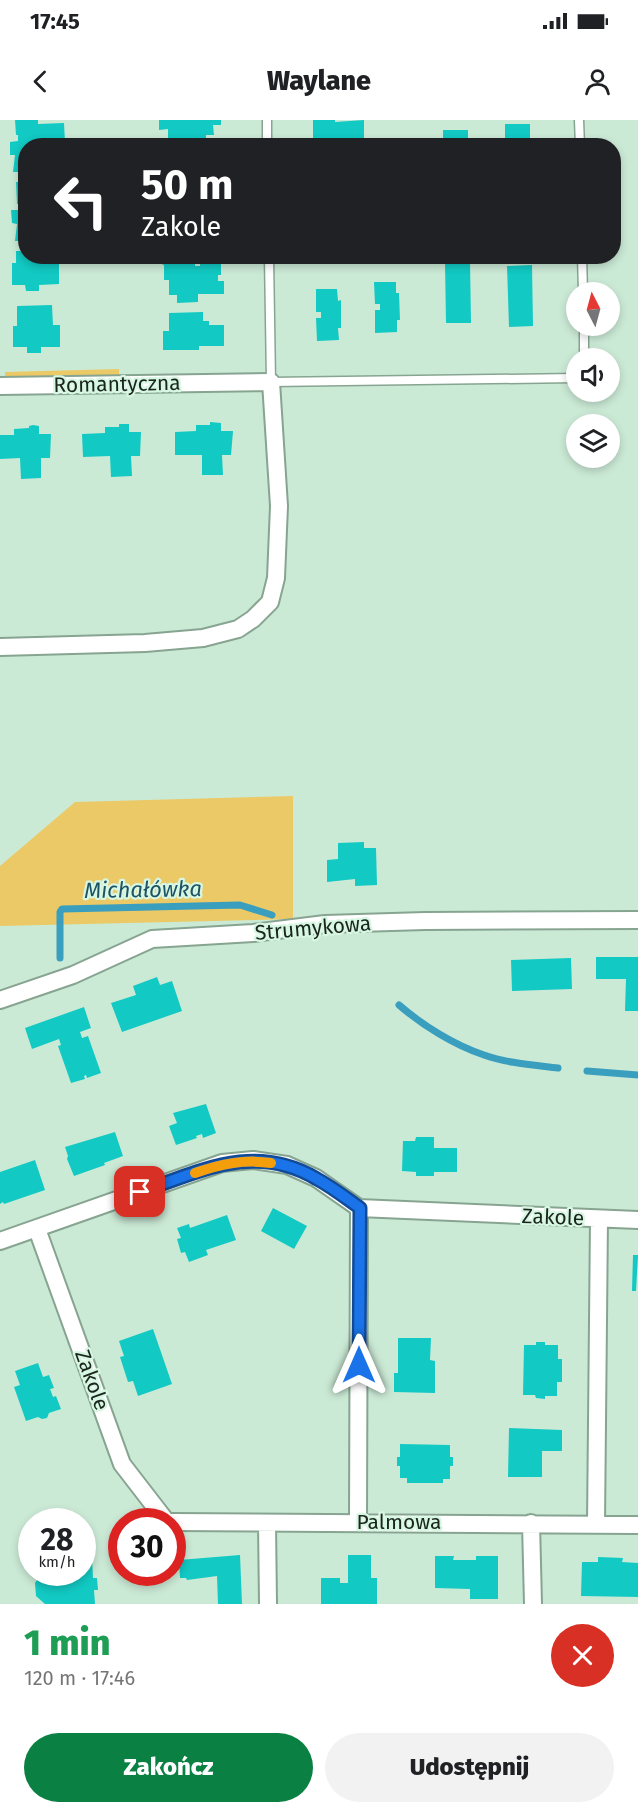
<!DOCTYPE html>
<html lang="pl">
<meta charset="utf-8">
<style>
:root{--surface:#fff;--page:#f2f2f2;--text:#202124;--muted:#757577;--accent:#0b8043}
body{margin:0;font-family:"Fira Sans",sans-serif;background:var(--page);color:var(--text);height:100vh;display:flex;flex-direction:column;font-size:22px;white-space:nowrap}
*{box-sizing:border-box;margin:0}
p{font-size:20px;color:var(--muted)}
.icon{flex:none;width:33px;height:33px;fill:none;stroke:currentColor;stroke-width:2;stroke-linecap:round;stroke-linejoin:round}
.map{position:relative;height:1484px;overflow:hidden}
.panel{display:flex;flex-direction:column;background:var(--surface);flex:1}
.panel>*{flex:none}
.hud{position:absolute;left:18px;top:18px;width:603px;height:126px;border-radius:24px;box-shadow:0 3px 9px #0003;background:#202124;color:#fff;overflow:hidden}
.needle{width:39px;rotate:354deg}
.buttons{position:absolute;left:566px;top:162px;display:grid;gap:12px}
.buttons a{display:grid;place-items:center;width:54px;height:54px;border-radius:50%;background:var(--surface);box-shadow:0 3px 9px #0003;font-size:30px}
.speed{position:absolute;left:18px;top:1388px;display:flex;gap:12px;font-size:30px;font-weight:700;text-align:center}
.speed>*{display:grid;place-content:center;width:78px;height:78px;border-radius:50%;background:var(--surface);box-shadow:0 3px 9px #0003;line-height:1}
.speed small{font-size:15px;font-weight:400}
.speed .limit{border:9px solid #d22;background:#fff;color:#111}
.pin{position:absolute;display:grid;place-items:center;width:51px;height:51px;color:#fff;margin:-26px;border-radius:12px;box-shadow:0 3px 9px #0006}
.me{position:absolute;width:66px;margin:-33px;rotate:0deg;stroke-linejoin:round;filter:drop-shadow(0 0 4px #0008)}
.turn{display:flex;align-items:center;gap:21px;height:126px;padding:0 24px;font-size:27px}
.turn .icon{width:78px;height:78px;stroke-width:2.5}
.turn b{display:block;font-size:42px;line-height:51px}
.round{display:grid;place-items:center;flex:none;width:63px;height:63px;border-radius:32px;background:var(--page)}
.summary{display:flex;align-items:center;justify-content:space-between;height:102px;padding:0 24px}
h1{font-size:36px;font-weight:800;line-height:45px;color:#1e9e55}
.primary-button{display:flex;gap:12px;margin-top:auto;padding:12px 24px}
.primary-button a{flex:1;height:69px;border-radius:36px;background:var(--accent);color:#fff;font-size:24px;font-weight:800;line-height:69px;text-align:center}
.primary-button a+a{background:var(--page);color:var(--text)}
.status{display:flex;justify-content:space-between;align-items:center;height:42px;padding:0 30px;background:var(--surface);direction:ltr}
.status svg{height:16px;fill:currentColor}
header{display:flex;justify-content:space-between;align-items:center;height:78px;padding:0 24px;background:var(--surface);font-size:27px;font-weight:800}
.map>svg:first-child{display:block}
.green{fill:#ebc966}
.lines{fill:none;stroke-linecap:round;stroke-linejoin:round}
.stream{stroke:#3a9ebf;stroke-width:7}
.building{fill:#12c9c3}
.lane-casing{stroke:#87a491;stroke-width:11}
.street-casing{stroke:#87a491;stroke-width:20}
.lane{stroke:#fff;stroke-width:8}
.street{stroke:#fff;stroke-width:16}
.route-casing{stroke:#114b97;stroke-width:15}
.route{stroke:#1a73e8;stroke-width:10}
.slow{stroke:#f59e0b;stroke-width:10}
.labels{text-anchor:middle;stroke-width:4.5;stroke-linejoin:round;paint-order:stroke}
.street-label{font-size:21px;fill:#1a251e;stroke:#d8f7e3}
.water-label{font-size:22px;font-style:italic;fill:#1c5264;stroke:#d8f7e3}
</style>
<div class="status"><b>17:45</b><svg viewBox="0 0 49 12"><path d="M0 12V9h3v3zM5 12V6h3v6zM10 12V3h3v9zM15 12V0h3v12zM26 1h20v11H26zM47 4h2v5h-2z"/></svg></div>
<header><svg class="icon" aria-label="back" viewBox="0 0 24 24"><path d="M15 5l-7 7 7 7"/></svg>Waylane<svg class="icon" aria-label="person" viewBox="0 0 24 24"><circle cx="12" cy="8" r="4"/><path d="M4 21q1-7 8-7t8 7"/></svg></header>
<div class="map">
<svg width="638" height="1484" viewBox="0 0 638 1484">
<rect width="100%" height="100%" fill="#cbead6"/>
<path class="green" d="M119 249V256L5 258V252Z
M293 676V799L0 806V746L75 682Z"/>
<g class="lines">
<path class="stream" d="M60 838V792L62 789 240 785 272 795
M399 885C422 905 454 925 484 935 506 943 534 945 558 948
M587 951 638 955"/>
</g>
<path class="building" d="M15 0H38V4L64 3 65 22H56V26H26V52H13L15 35H10V22L18 21V15H16Z
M159 0H221V5H213L214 15H206V23L164 24 168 22V9L159 10Z
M313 0H335V2L364 0V18H352L353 21 325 22V19H313Z
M505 4H530V26H505Z
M443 10H468V26H443Z
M16 62H26V121H15L17 104 12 103 11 90H19V84H17Z
M16 131H26V136H53V142L59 143V164L39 165V171H26L25 165H12V143H16Z
M179 138H195V146H200V142H221V155H218V161H224V174H198V182L177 183V175H169V160H164V145L159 143H179Z
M470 141 471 203H446L445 142Z
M532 145 533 206 509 207 507 146Z
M374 162H396V173H399L400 200H397V212L375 213V190H380V184H375Z
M316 169H337L338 181 341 180V208H338L339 220 317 221 316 198H321V192H316Z
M52 185 53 205H60V227H41V233H27V227H13V206H17V186Z
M203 192V201H209V205H224V226H199V230H163V211H169V193Z
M210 302 221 303V311H233L231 335H222L223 355H202V335H175V312L196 311V305H210Z
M119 304H129V312H141L140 336H131L132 356 111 357 110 336 83 337 82 314 105 313V307H119Z
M33 305 39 306V314H51L50 338H41V358L21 359 20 338 0 339V315H14V309L29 308V306Z
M364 722V728H376L377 765 355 766V759L327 762V740L338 739V723Z
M596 837H638V891H625L626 859H596Z
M571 838 572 869 512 871 511 840Z
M157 857 160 865 172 861 182 891 122 912 111 883 136 875 133 866Z
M84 887 91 908 80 912 82 918 88 916 101 953 87 958 86 955 84 956 85 959 71 963 58 926 61 925 59 919 32 929 25 908Z
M206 984 216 1013 203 1018 202 1014 196 1016 197 1018 176 1025 169 1006 177 1003 173 993Z
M115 1012 123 1036 104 1043 105 1045 74 1056 67 1039 68 1036 65 1027Z
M416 1017H434V1028H457V1052H434V1056H416V1052L402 1051 403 1021H415Z
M35 1040 45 1070 4 1084 3 1082 0 1084V1052Z
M273 1088 307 1106 294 1129 261 1111Z
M227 1095 236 1120 206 1130 208 1135 189 1142 185 1132 181 1133 177 1119 181 1118 177 1108 189 1104 190 1108Z
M633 1135H638L636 1171H632Z
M153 1209 172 1264 138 1276 133 1261 128 1262 120 1237 124 1236 119 1221Z
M398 1218H431L430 1240 435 1241V1273L394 1272V1253H398Z
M536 1222H545V1225H558V1239H562V1262H557V1276H545V1279L536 1278 535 1275H523L524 1225H536Z
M38 1243 43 1257 49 1255 54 1268 50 1269 53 1277 56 1276 61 1289 49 1293 47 1298 42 1299 38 1297 26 1301 14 1267 20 1265 15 1251Z
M509 1308 562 1310V1331H542V1357H508Z
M400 1324 450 1325V1337H453V1346H450V1359H443V1363H407V1358H400V1346H397V1337H400Z
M240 1435 242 1484H218L217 1456 187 1460 186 1458H180L179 1440Z
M348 1435H371V1458H377V1484H321V1458H340V1463H348Z
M435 1436H454L453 1440H476V1436H498V1479H470V1469L435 1468Z
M92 1437 93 1458H97L98 1470H94L95 1484H45L36 1476 35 1463 43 1452H82V1438Z
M598 1437 623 1438 622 1442 638 1443V1477L581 1476 582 1442H598Z"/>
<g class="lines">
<defs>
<path id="lane" d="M267 0V26
M579 0 580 26
M269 136 271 262 576 258
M582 136 583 172
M584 206V238"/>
<path id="street" d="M0 266 271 262 279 386 276 458 270 482 253 499 238 509 203 518 145 523 0 527
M0 880 73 855 152 819 253 813 325 804 425 801 638 800
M37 1109 122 1344 166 1401
M0 1121 222 1043 253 1040 287 1045 316 1058 359 1088 638 1100
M172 1402 638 1405
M358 1402 359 1088
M267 1403 268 1484
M531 1403 533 1484
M596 1404 599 1099"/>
</defs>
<use href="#lane" class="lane-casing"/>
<use href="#street" class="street-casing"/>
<use href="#lane" class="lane"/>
<use href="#street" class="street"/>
</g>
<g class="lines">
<defs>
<path id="route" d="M140 1072C201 1051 255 1022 317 1059 332 1067 346 1078 360 1088L359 1245"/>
</defs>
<use href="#route" class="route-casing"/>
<use href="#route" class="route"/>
<path class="slow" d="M195 1053C221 1044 244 1039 271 1043"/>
</g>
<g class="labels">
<g class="street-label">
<text transform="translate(117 264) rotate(-1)" y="7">Romantyczna</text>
<text transform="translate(313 808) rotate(-5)" y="7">Strumykowa</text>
<text transform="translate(553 1097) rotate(2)" y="7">Zakole</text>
<text transform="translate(92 1260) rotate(70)" y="7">Zakole</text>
<text x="399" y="1409">Palmowa</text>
</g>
<g class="water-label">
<text transform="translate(143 769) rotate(-1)" y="8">Michałówka</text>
</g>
</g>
</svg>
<div class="buttons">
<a><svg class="needle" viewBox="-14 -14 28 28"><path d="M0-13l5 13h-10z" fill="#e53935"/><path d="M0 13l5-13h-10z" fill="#757577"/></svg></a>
<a><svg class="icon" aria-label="sound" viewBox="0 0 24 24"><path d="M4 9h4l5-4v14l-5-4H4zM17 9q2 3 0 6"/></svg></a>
<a><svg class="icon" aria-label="layers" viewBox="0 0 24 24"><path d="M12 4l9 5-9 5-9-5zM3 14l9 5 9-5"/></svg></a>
</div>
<div class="speed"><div>28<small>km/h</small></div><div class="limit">30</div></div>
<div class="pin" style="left:140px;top:1072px;background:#d93025"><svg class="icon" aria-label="arrive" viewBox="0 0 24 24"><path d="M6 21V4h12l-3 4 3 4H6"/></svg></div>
<svg class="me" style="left:359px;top:1245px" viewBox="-20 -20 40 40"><path d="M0-17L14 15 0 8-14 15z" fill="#1a73e8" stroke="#fff" stroke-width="4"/></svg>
<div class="hud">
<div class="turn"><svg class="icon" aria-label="left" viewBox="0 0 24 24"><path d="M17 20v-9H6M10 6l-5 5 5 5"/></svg><div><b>50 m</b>Zakole</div></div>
</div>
</div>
<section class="panel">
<div class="summary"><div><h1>1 min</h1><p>120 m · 17:46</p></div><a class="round" style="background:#d93025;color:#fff"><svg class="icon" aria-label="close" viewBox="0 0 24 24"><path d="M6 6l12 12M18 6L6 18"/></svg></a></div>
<div class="primary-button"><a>Zakończ</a><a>Udostępnij</a></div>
</section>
